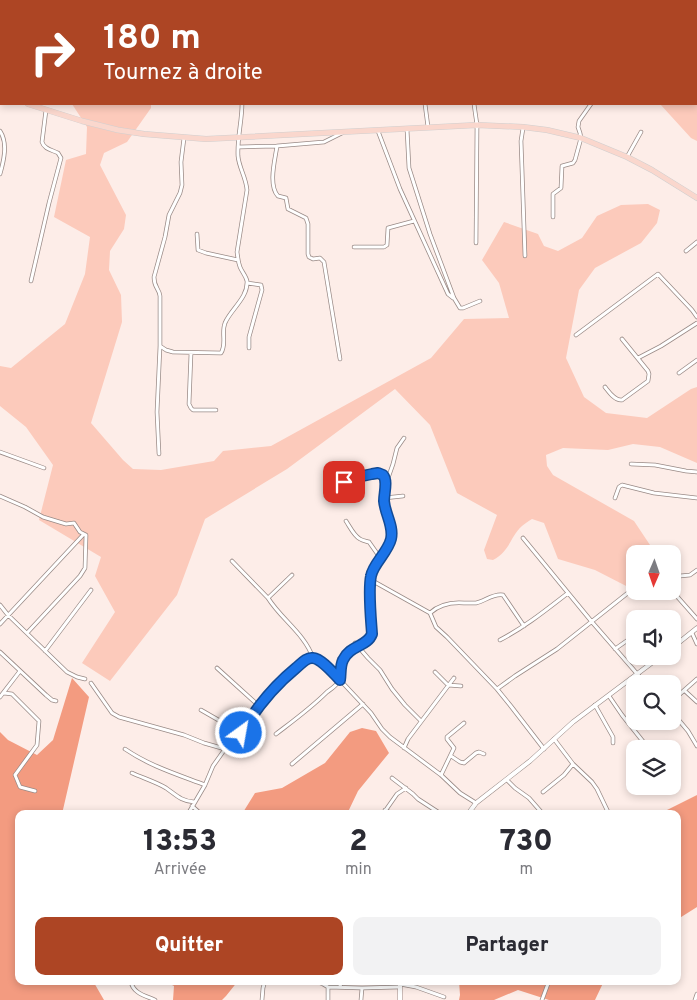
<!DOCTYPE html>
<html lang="fr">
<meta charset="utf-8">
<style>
:root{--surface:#fff;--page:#f2f2f3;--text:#2b2b33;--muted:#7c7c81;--accent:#ad4524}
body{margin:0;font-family:Overpass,sans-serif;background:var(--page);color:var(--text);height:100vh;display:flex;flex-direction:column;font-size:19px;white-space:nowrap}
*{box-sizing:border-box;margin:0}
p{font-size:16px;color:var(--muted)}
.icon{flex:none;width:28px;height:28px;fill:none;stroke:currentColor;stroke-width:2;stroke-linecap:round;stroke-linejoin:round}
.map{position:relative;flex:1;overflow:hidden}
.details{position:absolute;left:15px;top:810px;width:666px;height:175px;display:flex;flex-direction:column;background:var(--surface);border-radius:10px;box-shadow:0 2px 8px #0003}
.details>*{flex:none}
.hud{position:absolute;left:0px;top:0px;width:698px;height:105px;box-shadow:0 2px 8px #0003;background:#ad4524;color:#fff;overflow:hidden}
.needle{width:32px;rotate:182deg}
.buttons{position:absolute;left:626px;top:545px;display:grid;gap:10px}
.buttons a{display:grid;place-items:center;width:55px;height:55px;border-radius:10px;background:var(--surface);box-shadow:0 2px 8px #0003;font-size:25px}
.pin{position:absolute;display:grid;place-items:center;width:42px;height:42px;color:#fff;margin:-21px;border-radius:10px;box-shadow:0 2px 8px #0006}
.me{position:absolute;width:55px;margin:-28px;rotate:32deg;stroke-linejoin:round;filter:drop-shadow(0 0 4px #0008)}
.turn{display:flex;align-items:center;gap:18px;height:105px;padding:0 20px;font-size:22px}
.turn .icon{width:65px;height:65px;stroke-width:2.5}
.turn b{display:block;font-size:35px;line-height:42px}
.eta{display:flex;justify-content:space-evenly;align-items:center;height:85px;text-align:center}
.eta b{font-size:30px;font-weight:800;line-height:35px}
.button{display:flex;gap:10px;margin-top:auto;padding:10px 20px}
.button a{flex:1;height:58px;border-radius:10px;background:var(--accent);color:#fff;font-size:20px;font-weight:800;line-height:58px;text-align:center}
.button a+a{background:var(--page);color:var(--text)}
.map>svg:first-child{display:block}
.green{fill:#fccabb}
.forest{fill:#f39b80}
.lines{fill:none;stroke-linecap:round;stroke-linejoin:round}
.minor-casing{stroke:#998a86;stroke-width:4.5}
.tertiary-casing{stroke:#998a86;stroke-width:5}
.primary-casing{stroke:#d0cfcf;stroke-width:6}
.minor{stroke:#fff;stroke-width:3}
.tertiary{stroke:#fff;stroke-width:4}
.primary{stroke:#fad7cd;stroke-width:5}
.route-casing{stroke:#114b97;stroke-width:12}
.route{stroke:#1a73e8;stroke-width:9}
</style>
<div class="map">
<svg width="697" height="1000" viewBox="0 0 697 1000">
<rect width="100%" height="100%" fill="#fdede8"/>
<path class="green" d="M696 88H697V141L691 138 660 104H696Z
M72 104H151V108L127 142 104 153 100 165 126 215 124 229 110 251 109 270 121 295 122 322 91 423 123 460 133 469 161 470 214 461 223 451 271 446 431 358 464 319 509 318 499 283 482 260 504 222 538 234 544 246 558 251 582 238 597 216 621 205 648 204 660 210 657 223 641 243 595 268 579 290 566 358 584 397 606 413 647 418 691 389 697 387V463L660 447 633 444 608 450 563 448 546 455 547 466 553 475 634 521 656 554H635V589H632L595 570 558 559 544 523 532 519C528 521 525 524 522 526 510 537 510 551 493 560L487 559 484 550 497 515 457 493 430 425 395 389 287 469 205 519 177 595 110 681 82 663 115 612 95 576 101 557 39 520 53 465 26 427 0 406V366L11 368 65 324 85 274 90 237 54 217 66 160 86 154 87 127Z"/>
<path class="forest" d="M72 678 89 697 62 814H19V981H93L104 1000H0V732L8 740 37 755 53 740Z
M362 728 376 731 389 753 358 791 347 814H242L255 793 282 788 325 763 350 732Z
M697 795V907L678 919V814H659Z
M164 981H238L226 996 222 1000H173L174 986Z
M459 981H604L595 1000H549L518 990 494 1000H459L460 995Z"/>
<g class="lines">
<defs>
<path id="minor" d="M129 0V1
M351 0 354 1
M382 0V1
M418 0V1
M677 0 678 1
M225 1V0
M258 1V0
M289 1V0
M328 1V0
M696 17 697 16
M0 99 1 96
M425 104 428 127
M474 104 477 125 476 243
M523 128 521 141 522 169 525 256
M407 129 409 168 430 234 454 298 460 308H463L480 301
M0 131C8 143 4 160 0 174
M378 131 400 189 448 294 453 298
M277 146C275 160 268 185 278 196L286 198 288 209 306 218 308 224V254L309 257 313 259 320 258 324 262 340 359
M239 147 277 146 324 142 342 133
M627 157 641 132
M553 217V194L561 188 562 166 573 163 575 160 581 138 580 133 578 127 579 121 591 104
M197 234 198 250 206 253 238 260
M354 247H384L387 245 388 228 414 221
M686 251 697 242
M31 281 49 203 61 158 58 153C52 150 44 149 42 142L46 110
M247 283 261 285 262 290 249 337V348
M576 335 658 274 692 310 697 317
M160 346 166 350 173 352 221 353C227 344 221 333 225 323 231 309 248 298 247 281 246 276 242 272 240 267 238 262 238 258 237 252L247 190C246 177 239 168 238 156 237 138 242 121 242 104
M191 353 189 404 191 408 193 410H216
M638 358 661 346 697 323
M679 373 697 360
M605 387C609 392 615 401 622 400L648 381 649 374 648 371 622 339
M0 452 44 468
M159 454 157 412 160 346V296C159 288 154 288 154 277L165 237 169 215 180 193 182 185 181 162 184 138
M631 464 655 465 686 471 697 472
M387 481 393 464 397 448 404 438
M0 496 25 507 43 517 66 524 74 523 80 532 86 535 85 568 80 576 27 633
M384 498 403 496
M615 498 619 487 622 485 654 493 697 498
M346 521C350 527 354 536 360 539 363 541 366 541 369 542L381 559
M523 538 592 622 646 684
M232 561 268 598
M292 575 268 598C281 619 305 634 313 658L323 664 340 680 371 713 382 729 390 737 441 775 460 793 476 803
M680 576 690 575 697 570
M371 580 430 613 436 627 447 637 497 689 510 705 544 749
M674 593 697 619
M0 605 8 615 67 672 77 677 85 679
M430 613C440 604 451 602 464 603 468 603 472 603 476 603 485 601 494 593 503 595L524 626
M0 624 84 534
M692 633 697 644
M500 640C525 627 546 610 568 593
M355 643 368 658 380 670 392 689 405 705 421 721
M615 649 635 635
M45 651 91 590
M0 652 46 695 52 700 56 701
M217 668 259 706
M435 672 448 685 461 686
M91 683 112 713 119 717 184 735 204 743 225 749
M497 689 515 676 557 649 629 592
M685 691 697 702
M4 693 12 694 39 721 37 745 15 775 20 787 35 791
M609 696 622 715 649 749
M0 697 20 671
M672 701 697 679
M595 705 613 737V743
M201 710 241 733
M672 712 688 731 697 746
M276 734C293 721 311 708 327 692 331 689 336 686 338 682 344 674 338 663 348 653 355 645 368 645 372 634L370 597 371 575 386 550 390 540 391 532 385 505 386 480 383 475C375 473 354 476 347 480 344 482 343 484 342 487
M554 739 573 764 592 782 597 789 609 814
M404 748 408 739 454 678
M125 749C150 766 176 774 205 785
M451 756 460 762 464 763 476 753 479 752 484 754
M292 764 363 704
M132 773C143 778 156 782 166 788 176 795 181 801 194 802
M441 775 454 748 447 739V737L464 723
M392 778 413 794 418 799 441 814
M507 780 515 788 529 798 543 814
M543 792 564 775 573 764
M192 806 201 814
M385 810 393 814
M188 814 205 785 213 766 225 749 241 733 259 706 283 678 307 659 313 658
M383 814 397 794 406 788
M131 981C132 993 146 996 155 1000
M315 981 323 984 328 987
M400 984 416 987 444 997
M340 987 341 981
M262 1000 263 988 265 981
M328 1000V987L362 988 399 987
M361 1000 362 988
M542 1000 549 981
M695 1000 697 994"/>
<path id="tertiary" d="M672 648 697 628
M468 814 476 803 530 761 573 722 661 656
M400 981V1000"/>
<path id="primary" d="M0 93H1
M28 104 82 121 118 130 144 134 206 139 477 125 523 127 547 130 581 138 627 157 652 170 697 198"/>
</defs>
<use href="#minor" class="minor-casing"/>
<use href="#tertiary" class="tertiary-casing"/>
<use href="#primary" class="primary-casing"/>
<use href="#minor" class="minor"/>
<use href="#tertiary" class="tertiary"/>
<use href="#primary" class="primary"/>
</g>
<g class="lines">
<defs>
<path id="route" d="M241 733C256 708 274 686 296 668 301 664 306 657 313 658 322 659 334 674 340 680 341 674 340 666 343 660 350 645 367 647 372 634 371 619 368 590 371 576 373 564 388 552 391 539 394 526 385 514 384 501 384 493 388 481 383 475L378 473 372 474 348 479 344 482"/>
</defs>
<use href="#route" class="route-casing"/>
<use href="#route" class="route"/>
</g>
</svg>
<div class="buttons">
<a><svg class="needle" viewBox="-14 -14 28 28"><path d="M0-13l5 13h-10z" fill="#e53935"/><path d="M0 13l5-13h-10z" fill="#7c7c81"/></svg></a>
<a><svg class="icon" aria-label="sound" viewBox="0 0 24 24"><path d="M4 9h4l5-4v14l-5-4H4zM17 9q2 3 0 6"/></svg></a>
<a><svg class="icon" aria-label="search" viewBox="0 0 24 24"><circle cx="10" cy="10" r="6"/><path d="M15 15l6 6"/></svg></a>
<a><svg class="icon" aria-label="layers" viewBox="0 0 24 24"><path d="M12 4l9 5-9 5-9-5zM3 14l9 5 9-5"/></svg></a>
</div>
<div class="pin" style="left:344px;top:482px;background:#d93025"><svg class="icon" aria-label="arrive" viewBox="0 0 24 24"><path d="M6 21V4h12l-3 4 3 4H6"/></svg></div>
<svg class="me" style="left:241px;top:733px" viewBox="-20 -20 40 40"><circle r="17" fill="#1a73e8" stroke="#fff" stroke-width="3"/><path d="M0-11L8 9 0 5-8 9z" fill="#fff"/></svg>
<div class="hud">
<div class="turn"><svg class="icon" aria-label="right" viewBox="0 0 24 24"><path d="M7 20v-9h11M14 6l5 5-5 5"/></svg><div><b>180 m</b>Tournez à droite</div></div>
</div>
<section class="details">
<div class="eta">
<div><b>13:53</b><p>Arrivée</p></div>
<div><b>2</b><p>min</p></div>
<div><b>730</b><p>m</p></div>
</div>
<div class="button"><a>Quitter</a><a>Partager</a></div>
</section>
</div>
